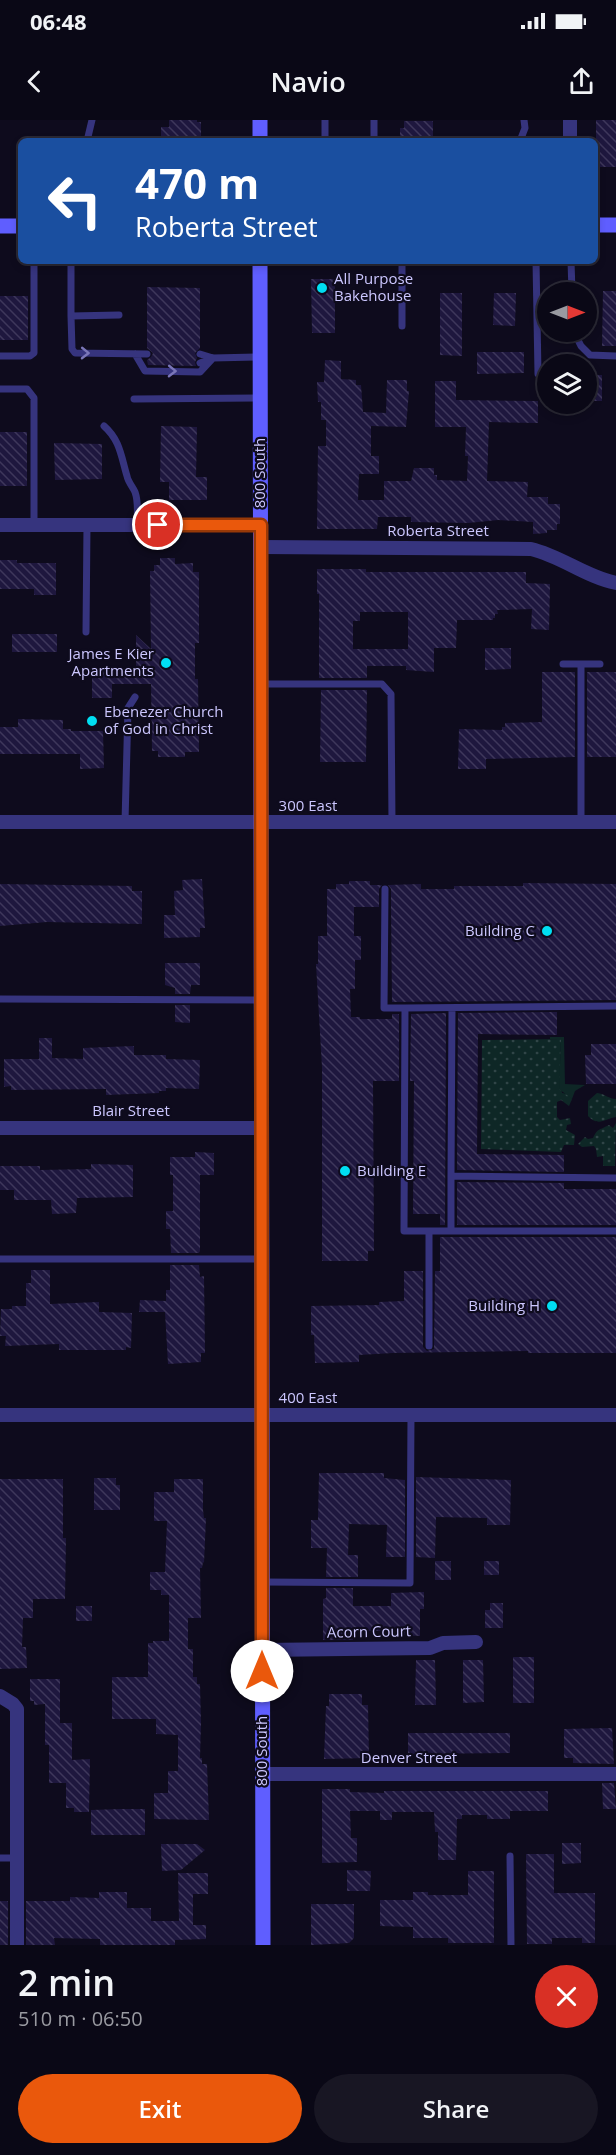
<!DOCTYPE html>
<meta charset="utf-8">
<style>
:root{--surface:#0a0816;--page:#181623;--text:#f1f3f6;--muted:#999aa1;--line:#2a2935;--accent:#ea580c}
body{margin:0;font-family:"Open Sans",sans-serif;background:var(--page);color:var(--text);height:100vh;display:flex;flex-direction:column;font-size:22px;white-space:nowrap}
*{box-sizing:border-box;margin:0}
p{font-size:20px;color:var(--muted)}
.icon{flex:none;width:33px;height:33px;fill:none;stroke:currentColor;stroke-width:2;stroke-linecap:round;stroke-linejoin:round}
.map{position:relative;height:1825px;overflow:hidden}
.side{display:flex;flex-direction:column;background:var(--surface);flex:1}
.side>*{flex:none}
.guide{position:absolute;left:18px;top:18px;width:580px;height:126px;border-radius:9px;box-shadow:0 3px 9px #0003,0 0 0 2px var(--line);background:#1a4fa0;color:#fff;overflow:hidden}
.needle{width:39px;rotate:90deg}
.fabs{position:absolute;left:537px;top:162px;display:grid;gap:12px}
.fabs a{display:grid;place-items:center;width:60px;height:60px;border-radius:50%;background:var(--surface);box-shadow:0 3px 9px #0003,0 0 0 2px var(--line);font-size:30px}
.pin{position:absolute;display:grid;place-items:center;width:51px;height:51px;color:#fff;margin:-26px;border:3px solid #fff;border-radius:50%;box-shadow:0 2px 6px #0007}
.me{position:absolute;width:66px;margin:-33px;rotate:0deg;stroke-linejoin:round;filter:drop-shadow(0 0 4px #0008)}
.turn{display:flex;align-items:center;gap:21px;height:126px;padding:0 18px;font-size:27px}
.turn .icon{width:78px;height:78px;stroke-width:2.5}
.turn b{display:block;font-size:42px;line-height:51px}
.round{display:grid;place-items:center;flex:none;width:63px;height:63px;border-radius:32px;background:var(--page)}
.headline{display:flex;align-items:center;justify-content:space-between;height:102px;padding:0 18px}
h1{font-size:36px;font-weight:600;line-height:45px}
.button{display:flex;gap:12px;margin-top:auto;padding:12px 18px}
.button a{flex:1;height:69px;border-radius:36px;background:var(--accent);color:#fff;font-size:24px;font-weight:600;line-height:69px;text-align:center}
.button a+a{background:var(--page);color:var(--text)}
.status{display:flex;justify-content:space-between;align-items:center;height:42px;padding:0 30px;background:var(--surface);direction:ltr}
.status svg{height:16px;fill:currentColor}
header{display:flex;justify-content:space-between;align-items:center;height:78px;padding:0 18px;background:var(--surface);font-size:27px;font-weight:600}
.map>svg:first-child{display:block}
.grass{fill:url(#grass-dots)}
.garden{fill:#0e2726}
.building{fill:url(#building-back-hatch);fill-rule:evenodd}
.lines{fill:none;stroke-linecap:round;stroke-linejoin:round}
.lane{stroke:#36347e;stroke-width:7}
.street{stroke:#36347e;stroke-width:14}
.secondary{stroke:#5f5eff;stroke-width:15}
.oneway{stroke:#7a76b8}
.route-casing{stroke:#983908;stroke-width:15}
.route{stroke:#ea580c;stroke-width:10}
.poi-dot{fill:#00def2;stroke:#0e0b1d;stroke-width:2}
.labels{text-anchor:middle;stroke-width:4.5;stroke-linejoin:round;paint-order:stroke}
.poi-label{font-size:15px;fill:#ccc7ff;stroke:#0e0b1d;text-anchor:start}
.street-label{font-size:15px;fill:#ccc7ff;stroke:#0e0b1d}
</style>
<div class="status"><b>06:48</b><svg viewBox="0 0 49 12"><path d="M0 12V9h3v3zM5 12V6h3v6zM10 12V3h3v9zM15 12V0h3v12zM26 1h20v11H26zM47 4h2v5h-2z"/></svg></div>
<header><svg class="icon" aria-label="back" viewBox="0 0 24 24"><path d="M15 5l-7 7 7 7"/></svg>Navio<svg class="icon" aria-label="share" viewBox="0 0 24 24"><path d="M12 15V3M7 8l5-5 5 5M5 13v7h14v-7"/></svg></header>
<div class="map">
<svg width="616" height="1825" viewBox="0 0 616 1825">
<defs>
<pattern id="grass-dots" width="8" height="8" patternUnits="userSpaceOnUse" patternTransform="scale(1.5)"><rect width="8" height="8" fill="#0e2726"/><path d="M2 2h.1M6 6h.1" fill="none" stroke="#304547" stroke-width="1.8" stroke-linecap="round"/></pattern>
<pattern id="building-back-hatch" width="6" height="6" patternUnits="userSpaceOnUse" patternTransform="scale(1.5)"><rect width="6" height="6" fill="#1e173e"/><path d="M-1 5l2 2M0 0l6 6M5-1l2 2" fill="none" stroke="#3e375b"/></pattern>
</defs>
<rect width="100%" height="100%" fill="#0e0b1d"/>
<path class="grass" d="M561 919 560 960 562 973 568 974 572 979 569 986 561 980 557 982V997L560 1000 570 998 571 1004 567 1005 566 1010 575 1015 574 1025H564L561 1032 481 1029 482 920Z
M597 973C605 974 609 979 616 979V997C604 999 599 1007 588 996V981Z
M616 1003 615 1046H603V1036L597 1037 596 1029 594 1026 582 1027 578 1024 585 1017 588 1019 593 1018C598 1008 598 1011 609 1005L613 1008Z"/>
<path class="garden" d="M550 917H564L565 964 585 965 575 971 572 979 559 969 561 919H550Z"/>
<path class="building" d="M169 0H197V2H201V21L161 20V7H169Z
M596 0H616V47H596Z
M404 1H433V21H400V8H404Z
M311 159H335V213H312Z
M147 167 200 168V228L195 233 197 238 195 242 196 246 148 245 147 240 151 237 153 233 147 228Z
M603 171H616V226H602Z
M440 173H462V236L440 235Z
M494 173H516L515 206 493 205Z
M0 176H28V220H0Z
M477 232H524V253L477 254Z
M325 240 341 241V259L356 260V265H361L363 292 386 293 387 260H407V271H409L406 307 371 306V336H379V354H359L358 380H384V361H411L414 348H434V355H437V360L467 361 468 336H465L466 307H435V261H456V280L538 281V303L489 302 487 361 528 362 527 377H548V384H560V404H557V410H547V413L533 414V402L498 400 468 403 411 402V397H378L377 409H317L318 326H326V300H321V282H318L317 262H324Z
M587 255H602V281H587Z
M161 306 197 307 196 357H207V380H169V362H160Z
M0 312H27V366H0Z
M54 323 102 324V359L55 360Z
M160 438H175V444L193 443V452H199V523H195V559H198L199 632H185V637H158V631H152L151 564H112V578H92V548H136V515L151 529 150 451H154V445H160Z
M0 440H17V443H56V475H34V469H0Z
M317 449H366V452H526V463L550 464 549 510 531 509 532 489 497 490 498 494H495V498H493V500H457L456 528H434V552L406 550V546H367V558H319V474H317ZM360 492H408V529H353V501H360Z
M12 514H57V532H12Z
M485 528H511V549L485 550Z
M542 552H575V637L486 639V649H458L459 609 502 610V607H505V603L542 602Z
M587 552H616V637H587Z
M321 570H367L366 642H320Z
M18 599 63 600V609H71V611H103L104 648 80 649V634H0V607H18Z
M202 759 205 808H200V817L164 818V795H175L174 771 183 770 182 760Z
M349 761H370V765H382L379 769V787H354V816H361V840H355V869H350L351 897H360V899H392V894H399V961H373L374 1131H368V1141H322V947L316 844H318V816H327V769H336V764H349Z
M523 763 616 764V880L392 882 391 787V769L388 765 421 764V769H454V766H523Z
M0 764 132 766V771H142V804L47 802 0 806Z
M165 843H200V865H191L190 874H175V868L165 865Z
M175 885H190V903L175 902Z
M557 892V915L478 914 477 1034 564 1035V1052L457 1050 458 893Z
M446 893 445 1105H440V1094H413L414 961H410L411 894Z
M39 918H52V938L83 939V928L134 926V935H166V939L200 940 199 969 166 968V971H159V973L106 975V969L11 970V966L4 967V939H39Z
M591 924H616V964H586L585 935H591Z
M195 1032 214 1033V1055H200V1131L199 1133H171L170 1109H166V1091H173V1055H170V1037H195Z
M91 1044 133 1045V1077L77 1078 76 1093 52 1094 51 1080H14V1070H0V1046H40V1050L91 1049Z
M457 1062 564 1063V1069H616V1105H457Z
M440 1117H616V1233H528V1231L393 1233 359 1235V1242L315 1243 314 1215H311V1186L379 1185V1182L404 1181V1151H423V1227L427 1231 434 1229 435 1151H440Z
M170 1145H199L200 1157 204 1156 205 1233H201V1242L168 1244 165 1192H139L140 1180 166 1181V1170H170Z
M31 1150H50V1184L99 1182V1192L132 1193 131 1228 126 1227V1230H59V1224L5 1226 6 1216H0L1 1189H12V1186H26V1163H31Z
M319 1353H384V1358L405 1360V1437H386L387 1405 349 1404 348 1435H358V1457H326L327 1428H311V1400H318Z
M416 1357 511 1360 510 1405H487V1398L436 1397 435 1438 416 1437Z
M94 1358H116V1365H120V1390H94Z
M0 1359H63V1418H66L65 1479H33V1498H23L22 1527H26L27 1548 0 1549Z
M174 1359H203V1390L204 1398H206L204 1443 203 1442 202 1448H200L201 1498H188V1529H193V1557H197V1564H200L201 1603 200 1638H202V1644H207L209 1700 154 1699V1673H168V1651H178V1615L156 1614V1599H112V1557H148V1523H153V1521H169V1475H161V1470H150V1452H165L167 1401H154V1372H174Z
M435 1441H451V1460H435Z
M484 1441H499V1455H484Z
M326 1468H353V1486H391V1473L424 1472V1489H420V1516L401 1515V1511H352L353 1520H323V1479L326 1478Z
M490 1483H503V1508H485V1490H490Z
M76 1486H92V1501H76Z
M513 1537H534V1583H513Z
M416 1540H435L436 1585H415Z
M463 1540H483L484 1582 463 1583Z
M30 1559H60V1603H72V1640L90 1639 89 1692H74V1688H66V1663H49V1625H45V1584L34 1585V1581H30Z
M329 1574H362V1585H368L369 1638 324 1639 326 1586H329Z
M612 1608 614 1644 573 1643V1638H564V1609Z
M408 1613H510V1633L408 1634Z
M602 1663H614L616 1689H603Z
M322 1669H350V1672L384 1673V1671H548V1691H510V1699H487V1695H462V1699H457L456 1740H438V1712H435L434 1692H392V1700H380V1691H350L351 1718H357V1742L322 1743Z
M120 1689H145V1715H91V1690Z
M562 1723H581V1743L562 1744Z
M161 1724H197L205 1730 181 1750 162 1751Z
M526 1734H554V1773H595V1823H582V1818H552V1824H527Z
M347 1750 371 1751 370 1771H347Z
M468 1751H494V1823H448V1818H413V1807L380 1806V1780H413V1772H428V1775H468Z
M178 1753H208V1774H193V1805H206V1819L175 1820V1825H100V1819L54 1818 55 1825H26V1781H70V1777L99 1778V1772H127V1788H151V1801H179Z
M0 1781H8V1825H0Z
M311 1784H354V1818L349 1823 311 1825Z"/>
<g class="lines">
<path class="lane" d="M325 0V21
M374 0V21
M87 21 92 0
M520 21 525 8 524 0
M71 141V196L119 195
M402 141V206
M536 141 538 254
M571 141 572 172
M71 196 72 229 75 233 147 234
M574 212 581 226 590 235 616 236
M135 234 145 251 200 252 213 238
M200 234 213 238
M1 236H30L34 233V141
M200 243 213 238 260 237
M0 269H27L34 278V405
M134 279 260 278
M104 306C120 320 121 336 127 356 128 362 133 367 135 372 139 383 137 394 137 405
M86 512 87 405
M563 544H600
M581 544V702
M261 564H382L391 574 392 703
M125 702 128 588 135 577
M385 769 384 888H405L404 1111H616
M0 879 261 880
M405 888 616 886
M451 1056 452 888
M451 1111V1056L616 1058
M0 1139H261
M429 1226V1111
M263 1462 410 1463 411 1295
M510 1736 511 1825
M0 1738H16"/>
<path class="street" d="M570 0V21
M0 405H261
M261 427 531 429C561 436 586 457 616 463
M0 702H616
M0 1008H261
M0 1295H616
M262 1530 430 1528 443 1523 476 1522
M0 1576 13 1584 17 1589V1825
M262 1654H616"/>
<path class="secondary" d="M260 0V21
M596 105H616
M0 106H21
M260 141 263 1825"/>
</g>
<defs><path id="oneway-chevron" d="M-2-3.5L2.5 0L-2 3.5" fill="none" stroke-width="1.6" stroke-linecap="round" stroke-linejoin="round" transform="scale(1.5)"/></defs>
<g class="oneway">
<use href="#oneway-chevron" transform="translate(85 233) rotate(1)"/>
<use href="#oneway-chevron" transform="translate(172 251) rotate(1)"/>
</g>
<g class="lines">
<defs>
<path id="route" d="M158 405H261L262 1551"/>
</defs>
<use href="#route" class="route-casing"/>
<use href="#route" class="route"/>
</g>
<g class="poi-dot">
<circle cx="322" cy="168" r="6"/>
<circle cx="166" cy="543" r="6"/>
<circle cx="92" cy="601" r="6"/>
<circle cx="547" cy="811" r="6"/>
<circle cx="345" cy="1051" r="6"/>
<circle cx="552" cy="1186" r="6"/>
</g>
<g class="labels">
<g class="poi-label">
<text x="334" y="164">All Purpose<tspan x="334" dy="17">Bakehouse</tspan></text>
<text x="154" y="539" text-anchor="end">James E Kier<tspan x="154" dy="17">Apartments</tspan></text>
<text x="104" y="597">Ebenezer Church<tspan x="104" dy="17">of God in Christ</tspan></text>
<text x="535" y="816" text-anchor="end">Building C</text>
<text x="357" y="1056">Building E</text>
<text x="540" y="1191" text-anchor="end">Building H</text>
</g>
<g class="street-label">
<text transform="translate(260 353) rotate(-90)" y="5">800 South</text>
<text x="438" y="416">Roberta Street</text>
<text x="308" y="691">300 East</text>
<text x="131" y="996">Blair Street</text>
<text x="308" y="1283">400 East</text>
<text transform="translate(369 1512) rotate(-1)" y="5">Acorn Court</text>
<text transform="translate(262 1631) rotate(-90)" y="5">800 South</text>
<text x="409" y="1643">Denver Street</text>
</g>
</g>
</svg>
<div class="fabs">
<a><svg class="needle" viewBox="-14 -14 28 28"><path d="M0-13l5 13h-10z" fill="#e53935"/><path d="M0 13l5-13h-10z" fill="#999aa1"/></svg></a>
<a><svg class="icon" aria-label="layers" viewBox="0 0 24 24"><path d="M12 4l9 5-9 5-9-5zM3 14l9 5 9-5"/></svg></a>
</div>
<div class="pin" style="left:158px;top:405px;background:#d93025"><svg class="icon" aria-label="arrive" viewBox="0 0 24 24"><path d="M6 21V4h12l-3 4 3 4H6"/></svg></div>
<svg class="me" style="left:262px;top:1551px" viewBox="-20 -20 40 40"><circle r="19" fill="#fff"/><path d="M0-13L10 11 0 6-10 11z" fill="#ea580c"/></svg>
<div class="guide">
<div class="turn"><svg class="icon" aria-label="left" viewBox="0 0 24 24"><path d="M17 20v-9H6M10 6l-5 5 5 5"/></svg><div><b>470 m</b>Roberta Street</div></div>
</div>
</div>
<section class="side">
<div class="headline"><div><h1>2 min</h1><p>510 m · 06:50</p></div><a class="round" style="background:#d93025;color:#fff"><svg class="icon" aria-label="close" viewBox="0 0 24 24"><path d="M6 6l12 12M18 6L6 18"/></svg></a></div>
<div class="button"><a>Exit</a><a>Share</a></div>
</section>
